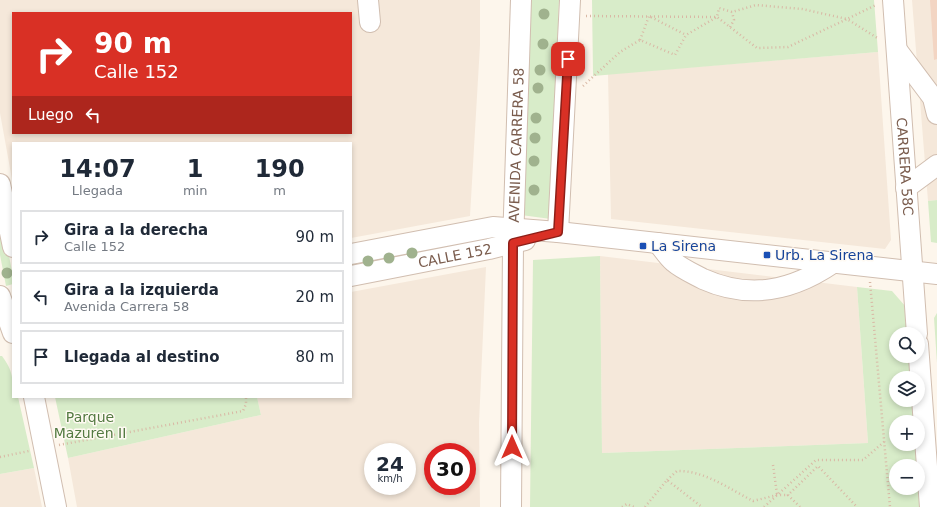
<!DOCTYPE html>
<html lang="es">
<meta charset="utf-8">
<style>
:root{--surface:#fff;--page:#f6f6f7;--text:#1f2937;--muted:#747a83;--line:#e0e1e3}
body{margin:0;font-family:"DejaVu Sans",sans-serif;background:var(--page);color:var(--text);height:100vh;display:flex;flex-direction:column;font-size:15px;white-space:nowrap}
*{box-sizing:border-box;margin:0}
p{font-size:13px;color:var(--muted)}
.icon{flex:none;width:22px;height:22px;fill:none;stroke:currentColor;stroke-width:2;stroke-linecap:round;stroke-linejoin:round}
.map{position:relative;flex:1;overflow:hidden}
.side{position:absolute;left:12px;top:142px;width:340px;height:256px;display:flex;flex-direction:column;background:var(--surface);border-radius:0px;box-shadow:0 2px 6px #0003}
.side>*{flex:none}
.guide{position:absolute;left:12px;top:12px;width:340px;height:122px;border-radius:0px;box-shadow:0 2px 6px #0003;background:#d93025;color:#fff;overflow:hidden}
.fabs{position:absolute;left:889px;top:327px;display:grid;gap:8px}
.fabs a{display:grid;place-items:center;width:36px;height:36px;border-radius:50%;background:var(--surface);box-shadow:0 2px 6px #0003;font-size:20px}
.speed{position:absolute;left:364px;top:443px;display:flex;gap:8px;font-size:20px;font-weight:700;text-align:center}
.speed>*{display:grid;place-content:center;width:52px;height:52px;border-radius:50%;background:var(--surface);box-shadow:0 2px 6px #0003;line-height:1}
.speed small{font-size:10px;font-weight:400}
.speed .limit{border:6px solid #d22;background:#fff;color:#111}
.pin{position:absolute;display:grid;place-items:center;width:34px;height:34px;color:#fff;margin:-17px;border-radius:8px;box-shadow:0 2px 6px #0006}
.me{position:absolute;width:44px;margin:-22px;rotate:0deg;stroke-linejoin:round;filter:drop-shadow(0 0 3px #0008)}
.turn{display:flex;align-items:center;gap:14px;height:84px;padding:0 16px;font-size:18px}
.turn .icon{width:52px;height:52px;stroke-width:2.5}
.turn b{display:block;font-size:28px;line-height:34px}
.then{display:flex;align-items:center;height:38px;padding:0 16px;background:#0003;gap:8px;font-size:15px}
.eta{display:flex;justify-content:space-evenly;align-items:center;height:68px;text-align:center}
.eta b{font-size:24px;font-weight:700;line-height:28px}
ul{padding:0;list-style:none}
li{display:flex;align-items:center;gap:12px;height:54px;margin:0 8px 6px;padding:0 8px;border:2px solid var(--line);border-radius:0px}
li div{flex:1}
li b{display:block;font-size:15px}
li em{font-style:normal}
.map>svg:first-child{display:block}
.residential{fill:#f5e8da;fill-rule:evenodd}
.green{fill:#d8ecc9}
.building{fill:#f3d5c3}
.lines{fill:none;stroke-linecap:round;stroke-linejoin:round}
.minor-casing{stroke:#d1beb0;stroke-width:22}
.path{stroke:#d9b8a5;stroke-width:2.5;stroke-dasharray:1 3;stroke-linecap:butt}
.minor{stroke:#fff;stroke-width:20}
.tree{fill:#a0b28e}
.route-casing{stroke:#8d1f18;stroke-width:10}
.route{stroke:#d93025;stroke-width:7}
.transit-dot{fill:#1a4fb4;stroke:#fffaf3;stroke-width:1.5}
.labels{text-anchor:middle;stroke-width:3;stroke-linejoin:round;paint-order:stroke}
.street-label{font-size:14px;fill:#7a5c4d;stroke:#fffaf3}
.transit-label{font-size:14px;fill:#164399;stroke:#fffaf3;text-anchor:start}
.park-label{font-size:14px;fill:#537a41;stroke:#fffaf3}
</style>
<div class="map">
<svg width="937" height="507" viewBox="0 0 937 507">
<rect width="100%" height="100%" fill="#fdf6ec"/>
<path class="residential" d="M0 0H480V45L470 216 351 238V143H13V185L0 113ZM13 13H351V133H13Z
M912 0H937V200L928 201Z
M878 52 891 240 885 249 611 219 608 74Z
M600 256 857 287 868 443 602 453Z
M486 267 479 423 480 507H77L68 458 261 415 257 397H351V292ZM373 452H407V486H373ZM433 452H467V486H433Z
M34 468 42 507H0V474Z"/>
<path class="green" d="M526 0H559L551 219 521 215Z
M592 0H874L878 52 593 76Z
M937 200V243L931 242 928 201Z
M0 211 13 276V284L6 286 0 255Z
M485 236 483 243 351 267V261Z
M600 256 602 453 868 443 857 287 892 291 906 307 908 334H896V356H910L911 378H896V400H913L914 422H896V444H916L918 466H896V488H918V472L921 507H530L533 260Z
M937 313V363L934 318Z
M0 356H2C13 371 13 378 13 397H18L34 468 0 474Z
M55 397H257L261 415 68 458Z"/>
<path class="building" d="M930 0H937V59L934 60Z"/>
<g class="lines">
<defs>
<g id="minor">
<path d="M368 0 370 22"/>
<path id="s1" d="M893 0 917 334"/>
<path d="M897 50 933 98 937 114"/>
<path d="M0 184 13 247"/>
<path d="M906 188 937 165"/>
<path d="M558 232 570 0"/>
<path d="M658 243C663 249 668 257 674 262 682 269 694 274 703 279 750 300 792 291 833 263"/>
<path d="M351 254 493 227 558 232 937 274"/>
<path id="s2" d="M351 276 489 249 525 240"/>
<path d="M0 296 13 333"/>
<path d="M918 344 930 507"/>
<path d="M34 397 56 507"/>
<path id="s3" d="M511 507 513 243 521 0"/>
</g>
</defs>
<use href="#minor" class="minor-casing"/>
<path class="path" d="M586 16 717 17 757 48 788 47 847 19 879 39
M730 27 734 20 732 12
M640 40 649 16 686 35
M583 86 620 52 640 40 675 55 686 35 717 17 719 8 732 12 756 5 802 9 847 19 876 5
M870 282 890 507
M59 445 243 411 246 404V397
M0 457 29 451
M773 465 777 494
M667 480 677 471C703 470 730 489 753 501L777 495H788
M622 507 627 504 634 507
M645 507 667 480 702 507
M764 507 816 460H863L885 441
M800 507 788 495 818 466 857 507"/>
<use href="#minor" class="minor"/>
</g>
<g class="tree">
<circle cx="544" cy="14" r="5.5"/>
<circle cx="543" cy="44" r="5.5"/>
<circle cx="540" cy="70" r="5.5"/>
<circle cx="538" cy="88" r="5.5"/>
<circle cx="536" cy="118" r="5.5"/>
<circle cx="535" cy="138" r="5.5"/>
<circle cx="534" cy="161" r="5.5"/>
<circle cx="534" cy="190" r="5.5"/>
<circle cx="412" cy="253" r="5.5"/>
<circle cx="389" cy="258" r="5.5"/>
<circle cx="368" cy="261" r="5.5"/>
<circle cx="7" cy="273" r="5.5"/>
</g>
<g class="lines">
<defs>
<path id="route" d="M512 447 513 243 558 232 568 59"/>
</defs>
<use href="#route" class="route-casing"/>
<use href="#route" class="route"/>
</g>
<g class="transit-dot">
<rect x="639" y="242" width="8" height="8" rx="2"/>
<rect x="763" y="251" width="8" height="8" rx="2"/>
</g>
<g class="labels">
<g class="street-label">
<text dy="5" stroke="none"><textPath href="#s3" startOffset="362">AVENIDA CARRERA 58</textPath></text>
<text dy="5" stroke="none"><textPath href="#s1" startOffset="167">CARRERA 58C</textPath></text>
<text dy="5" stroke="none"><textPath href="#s2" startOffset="106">CALLE 152</textPath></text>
</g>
<g class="transit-label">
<text x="651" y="251">La Sirena</text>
<text x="775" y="260">Urb. La Sirena</text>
</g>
<g class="park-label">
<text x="90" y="422">Parque<tspan x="90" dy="16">Mazuren II</tspan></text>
</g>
</g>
</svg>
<div class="fabs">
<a><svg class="icon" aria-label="search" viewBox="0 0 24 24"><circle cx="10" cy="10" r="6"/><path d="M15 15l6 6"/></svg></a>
<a><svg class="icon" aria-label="layers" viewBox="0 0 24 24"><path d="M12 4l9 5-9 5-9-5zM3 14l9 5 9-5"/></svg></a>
<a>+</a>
<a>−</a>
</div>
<div class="speed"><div>24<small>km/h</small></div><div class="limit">30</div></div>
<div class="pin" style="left:568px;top:59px;background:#d93025"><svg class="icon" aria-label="arrive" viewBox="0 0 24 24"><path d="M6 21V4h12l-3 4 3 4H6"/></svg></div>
<svg class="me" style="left:512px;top:447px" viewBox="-20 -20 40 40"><path d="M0-17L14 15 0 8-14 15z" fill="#d93025" stroke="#fff" stroke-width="4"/></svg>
<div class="guide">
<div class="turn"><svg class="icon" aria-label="right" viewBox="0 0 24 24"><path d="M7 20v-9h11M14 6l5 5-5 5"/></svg><div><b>90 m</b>Calle 152</div></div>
<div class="then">Luego<svg class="icon" aria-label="left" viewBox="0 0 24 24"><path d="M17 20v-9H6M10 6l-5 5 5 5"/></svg></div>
</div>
<section class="side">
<div class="eta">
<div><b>14:07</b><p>Llegada</p></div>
<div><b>1</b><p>min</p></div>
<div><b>190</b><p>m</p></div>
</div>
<ul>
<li><svg class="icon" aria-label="right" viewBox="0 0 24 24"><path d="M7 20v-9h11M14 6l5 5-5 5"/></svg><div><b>Gira a la derecha</b><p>Calle 152</p></div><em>90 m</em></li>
<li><svg class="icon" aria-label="left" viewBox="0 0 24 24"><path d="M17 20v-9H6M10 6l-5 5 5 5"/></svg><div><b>Gira a la izquierda</b><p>Avenida Carrera 58</p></div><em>20 m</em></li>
<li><svg class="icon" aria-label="arrive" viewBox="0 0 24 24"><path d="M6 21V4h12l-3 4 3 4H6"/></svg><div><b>Llegada al destino</b></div><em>80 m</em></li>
</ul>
</section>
</div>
